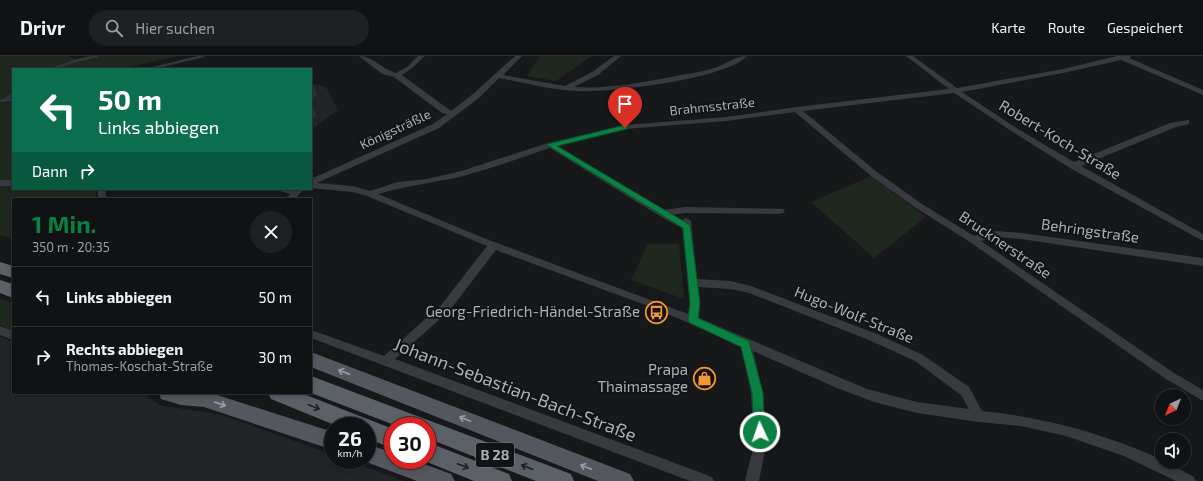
<!DOCTYPE html>
<html lang="de">
<meta charset="utf-8">
<style>
:root{--surface:#111214;--page:#1e2022;--text:#f1f3f6;--muted:#9c9ea0;--line:#303234;--accent:#0b8043}
body{margin:0;font-family:"Exo 2",sans-serif;background:var(--page);color:var(--text);height:100vh;display:flex;flex-direction:column;font-size:15px;white-space:nowrap}
*{box-sizing:border-box;margin:0}
p{font-size:13px;color:var(--muted)}
.icon{flex:none;width:22px;height:22px;fill:none;stroke:currentColor;stroke-width:2;stroke-linecap:round;stroke-linejoin:round}
.map{position:relative;flex:1;overflow:hidden}
.panel{position:absolute;left:12px;top:142px;width:300px;height:196px;display:flex;flex-direction:column;background:var(--surface);border-radius:0px;box-shadow:0 2px 6px #0003,0 0 0 1px var(--line)}
.panel>*{flex:none}
.top-card{position:absolute;left:12px;top:12px;width:300px;height:122px;border-radius:0px;box-shadow:0 2px 6px #0003,0 0 0 1px var(--line);background:#0b6e4f;color:#fff;overflow:hidden}
.needle{width:26px;rotate:223deg}
.tools{position:absolute;left:1155px;top:333px;display:grid;gap:8px}
.tools a{display:grid;place-items:center;width:36px;height:36px;border-radius:50%;background:var(--surface);box-shadow:0 2px 6px #0003,0 0 0 1px var(--line);font-size:20px}
.speed{position:absolute;left:324px;top:361px;display:flex;gap:8px;font-size:20px;font-weight:700;text-align:center}
.speed>*{display:grid;place-content:center;width:52px;height:52px;border-radius:50%;background:var(--surface);box-shadow:0 2px 6px #0003,0 0 0 1px var(--line);line-height:1}
.speed small{font-size:10px;font-weight:400}
.speed .limit{border:6px solid #d22;background:#fff;color:#111}
.pin{position:absolute;display:grid;place-items:center;width:34px;height:34px;color:#fff;margin:-41px -17px;border-radius:50% 50% 50% 0;rotate:-45deg;box-shadow:0 0 4px #0007}
.pin .icon{rotate:45deg}
.me{position:absolute;width:44px;margin:-22px;rotate:357deg;stroke-linejoin:round;filter:drop-shadow(0 0 3px #0008)}
.turn{display:flex;align-items:center;gap:14px;height:84px;padding:0 20px;font-size:18px}
.turn .icon{width:52px;height:52px;stroke-width:2.5}
.turn b{display:block;font-size:28px;line-height:34px}
.then{display:flex;align-items:center;height:38px;padding:0 20px;background:#0003;gap:8px;font-size:15px}
.round{display:grid;place-items:center;flex:none;width:42px;height:42px;border-radius:21px;background:var(--page)}
.overview{display:flex;align-items:center;justify-content:space-between;height:68px;padding:0 20px}
h1{font-size:24px;font-weight:700;line-height:30px;color:var(--accent)}
ul{padding:0;list-style:none}
li{display:flex;align-items:center;gap:12px;height:60px;padding:0 20px;border-top:1px solid var(--line)}
li div{flex:1}
li b{display:block;font-size:15px}
li em{font-style:normal}
header{display:flex;align-items:center;gap:24px;box-sizing:border-box;height:56px;padding:0 20px;background:var(--surface);border-bottom:1px solid var(--line)}
header strong{font-size:19px}
nav{display:flex;gap:22px;margin-inline-start:auto;font-size:14px}
.search{width:280px;height:36px;background:var(--page);display:flex;align-items:center;gap:10px;box-sizing:border-box;padding:0 14px;border-radius:22px;color:var(--muted);font-size:15px}
.map>svg:first-child{display:block}
.built{fill:#232427}
.green{fill:#1f281f}
.lines{fill:none;stroke-linecap:round;stroke-linejoin:round}
.stream{stroke:#2d393e;stroke-width:2.5}
.minor{fill:#383a3f;fill-rule:evenodd}
.primary{fill:#54585e;fill-rule:evenodd}
.trunk{fill:#5c6067;fill-rule:evenodd}
.shaded-wall{fill:#2f3134}
.building{fill:#43464a;stroke:#2f3134}
.oneway{stroke:#989fa8}
.oneway2{stroke:#1d1f21}
.route{fill:#0b8043;stroke:#07532c}
.labels{text-anchor:middle;stroke-width:4;stroke-linejoin:round;paint-order:stroke}
.far-street-label{font-size:13px;fill:#a9b1ba;stroke:#121315}
.shield{fill:#121315;stroke:#7c8288;stroke-width:1}
.shield-label{font-size:14px;font-weight:bold;fill:#a9b1ba}
.street-label{font-size:15px;fill:#a9b1ba;stroke:#121315}
.poi-label{font-size:15px;fill:#a9b1ba;stroke:#121315;text-anchor:end}
.near-street-label{font-size:18px;fill:#a9b1ba;stroke:#121315}
</style>
<header>
<strong>Drivr</strong>
<div class="search"><svg class="icon" aria-label="search" viewBox="0 0 24 24"><circle cx="10" cy="10" r="6"/><path d="M15 15l6 6"/></svg>Hier suchen</div>
<nav><a>Karte</a><a>Route</a><a>Gespeichert</a></nav>
</header>
<div class="map">
<svg width="1203" height="425" viewBox="0 0 1203 425">
<rect width="100%" height="100%" fill="#17181a"/>
<path class="built" d="M311 27 326 31 338 54 311 74Z
M0 281 13 286V337H143L159 349 222 359 333 399V404H346L404 425H0Z"/>
<path class="green" d="M0 0H67L76 3 88 0H178L120 13H13V133H97L96 143H13V182L0 179Z
M540 0H592L556 25 527 20Z
M871 120 926 161 874 202 811 146Z
M648 188H679L684 243 631 224Z
M0 243 13 247V275L0 269Z"/>
<g class="lines">
<path class="stream" d="M52 13 75 5 97 0
M149 13 203 0
M4 44 13 38
M0 45 13 43"/>
<path class="minor" d="M359 0C373 0 382 13 396 17L407 11 418 0H425L411 13 402 19 451 55 473 38 515 0H522L503 19 565 30 592 16 614 0H621L598 19 574 31C607 33 639 27 671 21 684 18 698 17 711 13 723 10 735 0 747 0 726 23 610 37 577 35 551 34 525 27 499 22L479 42 439 72 317 127 353 130 370 135 398 126 426 123 458 116 548 87 625 69 726 61 797 51 949 33 906 0H913L957 32 1063 13 1117 0H1132L1129 2 1203 34V39L1121 4 1063 17 962 36 1018 73 1074 106 1170 67 1189 64V68L1176 71 1081 110 1203 178V185L1070 112 1013 76 954 37 803 55 877 116 922 148 974 180 997 175 1021 177 1203 202V210L1021 183 997 181 981 185 1174 317 1203 334V345L1166 323 970 186 916 152 871 120 795 56 726 65 625 73 558 90 662 154 685 151 783 153 785 155 783 157 780 158 685 157 671 159 682 164 686 162 691 165 697 223 731 225 751 230 877 278 923 299 969 331 982 355C1042 361 1098 376 1154 400L1162 404V406H1166L1194 421 1196 425H1176L1124 400 1066 380 1021 370 979 366 917 357 874 346 837 332 753 295 763 337 766 389 759 425H745L754 389 751 337 741 290 659 254 496 194 450 254 395 303 707 419 712 421 714 425H690L311 282V274L384 300 442 248 487 190 367 140 352 136 311 132V123L433 68 447 58 442 57 394 21 382 18ZM550 92 658 159 682 172 690 247 688 258 481 181 378 138C405 130 432 127 459 121 490 113 520 102 550 92ZM698 231 731 233 749 237 869 284 915 305 961 339 969 353 917 346 867 333 699 262 700 247Z
M0 124H13V130H0Z
M98 133H106V143H98Z
M279 133H304L295 143H286L290 138 280 135Z
M0 270 13 275V284L0 279Z"/>
<path class="primary" d="M311 296 630 418 634 425H598L311 311Z
M159 337H211L333 376V394L204 351 181 349 161 343Z
M367 388 393 397V404H413L451 418 455 425H417L361 404H367Z"/>
<path class="trunk" d="M0 206 13 210V222L0 218Z
M0 224 13 228V242L0 237Z
M311 320 571 418 574 425H536L427 382V370H397L311 337Z
M268 337H301L393 373V393L367 382V370H337L271 343Z
M427 386 509 418 512 425H474L422 404H427Z"/>
</g>
<path class="shaded-wall" d="M314 30 317 39 311 44V33Z
M313 51 317 60 311 63V53Z"/>
<path class="building" d="M311 29 314 30 311 33Z"/>
<defs><path id="oneway-shaft" d="M-6 0H5M1.5-3L5.5 0L1.5 3" fill="none" stroke-width="1.6" stroke-linecap="round" stroke-linejoin="round"/></defs>
<g class="oneway">
<use href="#oneway-shaft" transform="translate(344 316) rotate(-159)"/>
<use href="#oneway-shaft" transform="translate(220 348) rotate(19)"/>
<use href="#oneway-shaft" transform="translate(465 363) rotate(-159)"/>
<use href="#oneway-shaft" transform="translate(586 411) rotate(-159)"/>
</g>
<g class="oneway2">
<use href="#oneway-shaft" transform="translate(314 351) rotate(22)"/>
<use href="#oneway-shaft" transform="translate(463 410) rotate(21)"/>
<use href="#oneway-shaft" transform="translate(527 411) rotate(-159)"/>
</g>
<path class="route" d="M625 69 628 72 627 73 557 90 690 169 700 247 698 262 749 285 763 337 765 376 763 380 760 381 756 380 754 376 752 337 741 291 690 267 688 264 690 247 683 172 547 89 548 88Z"/>
<defs>
<symbol id="bus-ring" viewBox="-11 -11 22 22"><circle r="9.5" fill="#121315" stroke="#f69733" stroke-width="1.5"/><path d="M-5-6H5V4H4V6H2V4H-2V6H-4V4H-5ZM-3.5-4V0h7V-4ZM-3.5 1.2v1.5H-2V1.2ZM2 1.2v1.5H3.5V1.2Z" fill="#f69733"/></symbol>
<symbol id="shop-ring" viewBox="-11 -11 22 22"><circle r="9.5" fill="#121315" stroke="#f69733" stroke-width="1.5"/><path d="M-5-2.5h2.3a2.7 3.5 0 0 1 5.4 0H5L5.5 6h-11ZM-1.5-2.5h3a1.5 2.3 0 0 0-3 0Z" fill="#f69733"/></symbol>
</defs>
<g fill-rule="evenodd">
<use href="#bus-ring" x="644" y="244" width="25" height="25"/>
<use href="#shop-ring" x="692" y="310" width="25" height="25"/>
</g>
<g class="labels">
<g class="far-street-label">
<text transform="translate(712 50) rotate(-6)" y="5">Brahmsstraße</text>
<text transform="translate(395 73) rotate(-25)" y="5">Königsträßle</text>
</g>
<rect class="shield" x="476" y="387" width="38" height="24" rx="3"/>
<g class="shield-label">
<text x="495" y="404">B 28</text>
</g>
<g class="street-label">
<text transform="translate(1060 84) rotate(31)" y="5">Robert-Koch-Straße</text>
<text transform="translate(1090 175) rotate(8)" y="5">Behringstraße</text>
<text transform="translate(1005 189) rotate(34)" y="5">Brucknerstraße</text>
<text transform="translate(854 259) rotate(22)" y="5">Hugo-Wolf-Straße</text>
</g>
<g class="poi-label">
<text x="640" y="261">Georg-Friedrich-Händel-Straße</text>
<text x="688" y="319">Prapa<tspan x="688" dy="17">Thaimassage</tspan></text>
</g>
<g class="near-street-label">
<text transform="translate(515 334) rotate(21)" y="6">Johann-Sebastian-Bach-Straße</text>
</g>
</g>
</svg>
<div class="tools">
<a><svg class="needle" viewBox="-14 -14 28 28"><path d="M0-13l5 13h-10z" fill="#e53935"/><path d="M0 13l5-13h-10z" fill="#9c9ea0"/></svg></a>
<a><svg class="icon" aria-label="sound" viewBox="0 0 24 24"><path d="M4 9h4l5-4v14l-5-4H4zM17 9q2 3 0 6"/></svg></a>
</div>
<div class="speed"><div>26<small>km/h</small></div><div class="limit">30</div></div>
<div class="pin" style="left:625px;top:72px;background:#d93025"><svg class="icon" aria-label="arrive" viewBox="0 0 24 24"><path d="M6 21V4h12l-3 4 3 4H6"/></svg></div>
<svg class="me" style="left:760px;top:376px" viewBox="-20 -20 40 40"><circle r="17" fill="#0b8043" stroke="#fff" stroke-width="3"/><path d="M0-11L8 9 0 5-8 9z" fill="#fff"/></svg>
<div class="top-card">
<div class="turn"><svg class="icon" aria-label="left" viewBox="0 0 24 24"><path d="M17 20v-9H6M10 6l-5 5 5 5"/></svg><div><b>50 m</b>Links abbiegen</div></div>
<div class="then">Dann<svg class="icon" aria-label="right" viewBox="0 0 24 24"><path d="M7 20v-9h11M14 6l5 5-5 5"/></svg></div>
</div>
<section class="panel">
<div class="overview"><div><h1>1 Min.</h1><p>350 m · 20:35</p></div><a class="round"><svg class="icon" aria-label="close" viewBox="0 0 24 24"><path d="M6 6l12 12M18 6L6 18"/></svg></a></div>
<ul>
<li><svg class="icon" aria-label="left" viewBox="0 0 24 24"><path d="M17 20v-9H6M10 6l-5 5 5 5"/></svg><div><b>Links abbiegen</b></div><em>50 m</em></li>
<li><svg class="icon" aria-label="right" viewBox="0 0 24 24"><path d="M7 20v-9h11M14 6l5 5-5 5"/></svg><div><b>Rechts abbiegen</b><p>Thomas-Koschat-Straße</p></div><em>30 m</em></li>
</ul>
</section>
</div>
